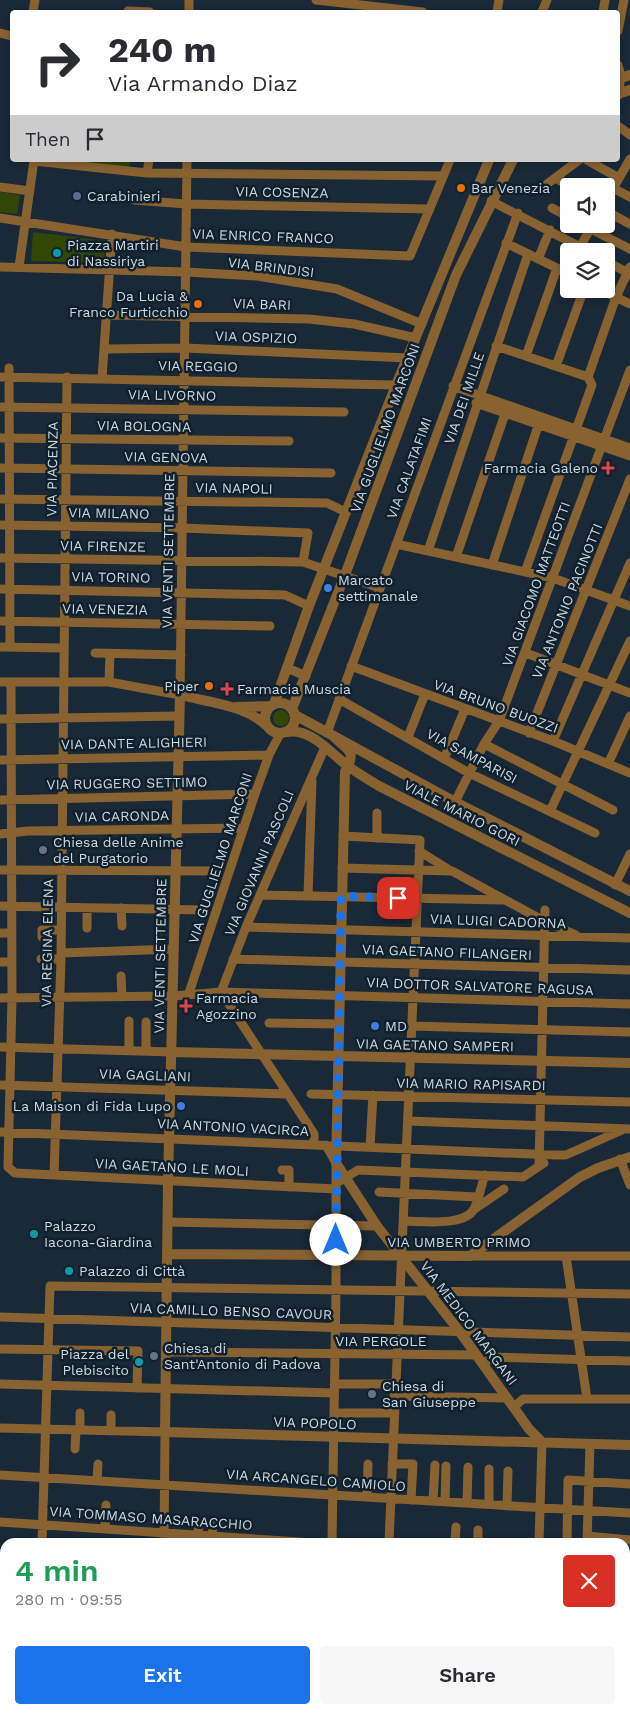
<!DOCTYPE html>
<meta charset="utf-8">
<style>
:root{--surface:#fff;--page:#f7f7f7;--text:#2b2b33;--muted:#7c7c81;--accent:#1a73e8}
body{margin:0;font-family:"Work Sans",sans-serif;background:var(--page);color:var(--text);height:100vh;display:flex;flex-direction:column;font-size:19px;white-space:nowrap}
*{box-sizing:border-box;margin:0}
p{font-size:16px;color:var(--muted)}
.icon{flex:none;width:28px;height:28px;fill:none;stroke:currentColor;stroke-width:2;stroke-linecap:round;stroke-linejoin:round}
.map{position:relative;flex:1;overflow:hidden}
.details{position:absolute;left:0px;top:1538px;width:630px;height:176px;display:flex;flex-direction:column;background:var(--surface);border-radius:15px 15px 0 0;box-shadow:0 2px 8px #0003}
.details>*{flex:none}
.hud{position:absolute;left:10px;top:10px;width:610px;height:152px;border-radius:5px;box-shadow:0 2px 8px #0003;background:#fff;color:var(--text);overflow:hidden}
.tools{position:absolute;left:560px;top:178px;display:grid;gap:10px}
.tools a{display:grid;place-items:center;width:55px;height:55px;border-radius:5px;background:var(--surface);box-shadow:0 2px 8px #0003;font-size:25px}
.pin{position:absolute;display:grid;place-items:center;width:42px;height:42px;color:#fff;margin:-21px;border-radius:10px;box-shadow:0 2px 8px #0006}
.me{position:absolute;width:55px;margin:-28px;rotate:0deg;stroke-linejoin:round;filter:drop-shadow(0 0 4px #0008)}
.turn{display:flex;align-items:center;gap:18px;height:105px;padding:0 15px;font-size:22px}
.turn .icon{width:65px;height:65px;stroke-width:2.5}
.turn b{display:block;font-size:35px;line-height:42px}
.then{display:flex;align-items:center;height:48px;padding:0 15px;background:#0003;gap:10px;font-size:19px}
.round{display:grid;place-items:center;flex:none;width:52px;height:52px;border-radius:5px;background:var(--page)}
.summary{display:flex;align-items:center;justify-content:space-between;height:85px;padding:0 15px}
h1{font-size:30px;font-weight:600;line-height:38px;color:#1e9e55}
.cta{display:flex;gap:10px;margin-top:auto;padding:10px 15px}
.cta a{flex:1;height:58px;border-radius:5px;background:var(--accent);color:#fff;font-size:20px;font-weight:600;line-height:58px;text-align:center}
.cta a+a{background:var(--page);color:var(--text)}
.map>svg:first-child{display:block}
.green{fill:#314607}
.lines{fill:none;stroke-linecap:round;stroke-linejoin:round}
.minor{stroke:#896232;stroke-width:9}
.tertiary{stroke:#896232;stroke-width:10}
.route{stroke:#1a73e8;stroke-width:9;stroke-dasharray:0 16.2}
.food-dot{fill:#e8710a;stroke:#10202d;stroke-width:2}
.service-dot{fill:#5c6f8a;stroke:#10202d;stroke-width:2}
.culture-dot{fill:#0f9aa8;stroke:#10202d;stroke-width:2}
.health-dot{fill:#e0444e;stroke:#10202d;stroke-width:2}
.shop-dot{fill:#3f7fe0;stroke:#10202d;stroke-width:2}
.worship-dot{fill:#6b7280;stroke:#10202d;stroke-width:2}
.labels{text-anchor:middle;stroke-width:5;stroke-linejoin:round;paint-order:stroke}
.poi-label{font-size:14px;fill:#cdd7e0;stroke:#10202d;text-anchor:start}
.street-label{font-size:14px;fill:#cdd7e0;stroke:#10202d}
</style>
<div class="map">
<svg width="630" height="1713" viewBox="0 0 630 1713">
<rect width="100%" height="100%" fill="#1a2937"/>
<path class="green" d="M66 160H130L129 167Z
M0 192 20 195 17 214 0 212Z
M33 232 105 241 104 263 31 261Z
M273 718a8 8 0 1 1 16 0a8 8 0 1 1-16 0Z
M1 1689H5V1709H30V1711L50 1713H1Z
M92 1709H212L213 1713H92Z
M330 1709H368V1713H330Z"/>
<g class="lines">
<path class="minor" d="M316 0 423 12
M128 11 150 12
M33 12 35 0
M189 12V0
M497 12 499 0
M542 12 547 0
M603 12 605 0
M618 31 624 0
M0 33 12 36
M618 65 620 72V83
M618 126 630 135
M587 160 619 178
M34 161 147 173 443 176
M147 173 149 160
M555 178 570 186
M547 184 579 160
M0 187 30 191
M613 188 630 197
M134 200 186 204 430 209
M491 201 588 251
M606 201 630 159
M552 208 569 217
M606 211 630 224
M0 218 186 247 410 256 450 160
M581 224 630 249
M506 243 569 274
M580 247 593 224
M538 259 550 230
M606 261 630 274
M0 267 186 272 257 276 337 289 422 324
M19 267 34 160
M599 289 630 304
M106 315 309 319 354 324 416 338
M496 346 588 377
M104 349 185 348 407 358
M526 356 557 268
M556 366 584 289
M9 368 10 647
M0 377 396 385
M588 377 616 297 630 267
M102 378 112 234
M453 386 630 448
M476 403 630 456
M0 407 344 412
M0 438 289 441
M0 468 331 473
M0 499 327 503 346 512
M0 525 182 528 308 533 303 562
M396 544 553 578 630 606
M428 551 528 254
M456 557 507 408
M0 558 303 562 380 588
M492 565 540 420
M525 572 592 385 588 377
M0 589 285 595 309 606
M0 621 270 626
M0 647 64 648
M95 653 181 655
M526 653 630 693
M351 666 553 741 630 773
M287 668 306 676
M0 682H109L180 695 187 160
M109 682 110 654
M339 699 469 773 595 833
M0 719 179 716
M327 733 518 213
M529 733 630 479
M408 737 425 694
M553 741 630 563
M484 744 613 810
M444 759 465 709
M0 760 269 755
M608 764 630 716
M0 800 255 794
M455 802 484 744 499 721 630 370
M550 811 630 641
M0 834 28 831 244 828
M343 836 420 840 389 1542
M377 838V813
M419 851 451 871
M342 868 452 871 544 921 576 935
M0 870 214 871
M615 885 630 854
M260 895 503 900
M308 896 312 781
M0 906 202 910
M87 908V928
M121 908 122 926
M246 927 630 938
M1 933H12
M42 937V930H61
M61 953 174 949
M41 959H61
M233 959 630 970
M0 962H12
M121 976 122 997
M189 993 255 794 269 755 280 734
M0 998 173 996 221 992 630 1004
M269 1023 339 1024
M412 1026 630 1032
M0 1047 172 1052
M129 1050V1021
M146 1051V1022
M0 1085 288 1094
M311 1094 630 1102
M408 1121 630 1129
M0 1132 555 1155H566L622 1130
M314 1145V1134L221 992 246 927 325 747
M326 1145 336 1163V1290L332 1542
M370 1147 373 1095
M620 1159 630 1185
M539 1166 545 910
M8 1167 12 998 11 682
M8 1167 15 1173 336 1189
M282 1170H289V1187
M54 1175 61 959 67 377
M340 1181 358 1170 523 1177 544 1163
M379 1192 477 1197
M473 1210 504 1189
M403 1221C421 1221 464 1227 474 1209 479 1199 481 1186 485 1175
M168 1222 377 1226
M470 1256H630
M566 1256 587 1399
M0 1317 630 1337
M0 1349 138 1351 137 1388
M166 1352 476 1355
M483 1364 493 1357 630 1361
M0 1384 334 1393
M335 1384H394
M394 1396 507 1398
M514 1407 523 1399H630
M334 1413H394
M0 1428 165 1432 164 1542
M80 1430V1413
M111 1431V1415
M75 1449 76 1430
M392 1464H413L411 1500
M0 1475 630 1513
M97 1480 98 1464
M367 1497 368 1464
M433 1501 435 1465
M445 1502 446 1466
M467 1503 468 1467
M489 1504V1469
M507 1506 508 1471
M0 1522 300 1542
M105 1528 106 1505
M198 1535 199 1522
M212 1536 213 1523
M587 1536 630 1540
M42 1542 50 1286 630 1294
M455 1542 456 1527
M478 1542V1530
M539 1542 542 1442
M567 1542 568 1480 630 1484
M587 1542 590 1444
M0 1565H5
M625 1567 630 1568
M625 1594 630 1595
M625 1623H630
M625 1639H630
M625 1667 630 1668
M0 1685H5
M625 1699 630 1700
M86 1709V1713
M481 1713 482 1709
M563 1713 564 1709
M582 1713V1709"/>
<path class="tertiary" d="M618 79 630 75
M618 83 620 88 618 95
M618 94 630 90
M265 718a15 15 0 1 1 30 0a15 15 0 1 1-30 0Z
M274 704 309 606 396 385 489 160
M236 707 270 706
M292 709 345 575 456 275 513 160
M295 715 455 802 630 891
M266 725C244 705 208 702 180 695L168 1181 165 1432 630 1445
M287 732C312 728 331 754 349 767 359 774 369 780 379 786L630 913
M333 736C349 752 357 750 345 772L336 1163 377 1226 460 1332 529 1429 542 1442
M172 1052 630 1063
M167 1254 470 1256 580 1177 598 1168 630 1157"/>
</g>
<g class="lines">
<path class="route" d="M336 1240 341 896 398 898"/>
</g>
<g class="food-dot">
<circle cx="461" cy="188" r="5"/>
<circle cx="198" cy="304" r="5"/>
<circle cx="209" cy="686" r="5"/>
</g>
<circle class="service-dot" cx="77" cy="196" r="5"/>
<g class="culture-dot">
<circle cx="57" cy="253" r="5"/>
<circle cx="34" cy="1234" r="5"/>
<circle cx="69" cy="1271" r="5"/>
<circle cx="139" cy="1362" r="5"/>
</g>
<g class="health-dot">
<path d="M605.5 460.5h5v5h5v5h-5v5h-5v-5h-5v-5h5z"/>
<path d="M224.5 681.5h5v5h5v5h-5v5h-5v-5h-5v-5h5z"/>
<path d="M183.5 998.5h5v5h5v5h-5v5h-5v-5h-5v-5h5z"/>
</g>
<g class="shop-dot">
<circle cx="328" cy="588" r="5"/>
<circle cx="375" cy="1026" r="5"/>
<circle cx="181" cy="1106" r="5"/>
</g>
<g class="worship-dot">
<circle cx="43" cy="850" r="5"/>
<circle cx="154" cy="1356" r="5"/>
<circle cx="372" cy="1394" r="5"/>
</g>
<g class="labels">
<g class="poi-label">
<text x="471" y="193">Bar Venezia</text>
<text x="87" y="201">Carabinieri</text>
<text x="67" y="250">Piazza Martiri<tspan x="67" dy="16">di Nassiriya</tspan></text>
<text x="188" y="301" text-anchor="end">Da Lucia &amp;<tspan x="188" dy="16">Franco Furticchio</tspan></text>
<text x="598" y="473" text-anchor="end">Farmacia Galeno</text>
<text x="338" y="585">Marcato<tspan x="338" dy="16">settimanale</tspan></text>
<text x="199" y="691" text-anchor="end">Piper</text>
<text x="237" y="694">Farmacia Muscia</text>
<text x="53" y="847">Chiesa delle Anime<tspan x="53" dy="16">del Purgatorio</tspan></text>
<text x="196" y="1003">Farmacia<tspan x="196" dy="16">Agozzino</tspan></text>
<text x="385" y="1031">MD</text>
<text x="171" y="1111" text-anchor="end">La Maison di Fida Lupo</text>
<text x="44" y="1231">Palazzo<tspan x="44" dy="16">Iacona-Giardina</tspan></text>
<text x="79" y="1276">Palazzo di Città</text>
<text x="164" y="1353">Chiesa di<tspan x="164" dy="16">Sant'Antonio di Padova</tspan></text>
<text x="129" y="1359" text-anchor="end">Piazza del<tspan x="129" dy="16">Plebiscito</tspan></text>
<text x="382" y="1391">Chiesa di<tspan x="382" dy="16">San Giuseppe</tspan></text>
</g>
<g class="street-label">
<text transform="translate(282 192) rotate(1)" y="5">VIA COSENZA</text>
<text transform="translate(263 236) rotate(2)" y="5">VIA ENRICO FRANCO</text>
<text transform="translate(271 267) rotate(7)" y="5">VIA BRINDISI</text>
<text transform="translate(262 304) rotate(2)" y="5">VIA BARI</text>
<text transform="translate(256 337) rotate(2)" y="5">VIA OSPIZIO</text>
<text transform="translate(198 366) rotate(1)" y="5">VIA REGGIO</text>
<text transform="translate(172 395) rotate(1)" y="5">VIA LIVORNO</text>
<text transform="translate(464 398) rotate(-71)" y="5">VIA DEI MILLE</text>
<text transform="translate(144 426) rotate(1)" y="5">VIA BOLOGNA</text>
<text transform="translate(385 428) rotate(-70)" y="5">VIA GUGLIELMO MARCONI</text>
<text transform="translate(166 457) rotate(1)" y="5">VIA GENOVA</text>
<text transform="translate(409 468) rotate(-70)" y="5">VIA CALATAFIMI</text>
<text transform="translate(52 469) rotate(-89)" y="5">VIA PIACENZA</text>
<text transform="translate(234 488) rotate(1)" y="5">VIA NAPOLI</text>
<text transform="translate(109 513) rotate(1)" y="5">VIA MILANO</text>
<text transform="translate(103 546) rotate(1)" y="5">VIA FIRENZE</text>
<text transform="translate(168 551) rotate(-89)" y="5">VIA VENTI SETTEMBRE</text>
<text transform="translate(111 577) rotate(1)" y="5">VIA TORINO</text>
<text transform="translate(536 584) rotate(-70)" y="5">VIA GIACOMO MATTEOTTI</text>
<text transform="translate(567 601) rotate(-68)" y="5">VIA ANTONIO PACINOTTI</text>
<text transform="translate(105 609) rotate(1)" y="5">VIA VENEZIA</text>
<text transform="translate(496 706) rotate(20)" y="5">VIA BRUNO BUOZZI</text>
<text transform="translate(134 743) rotate(-1)" y="5">VIA DANTE ALIGHIERI</text>
<text transform="translate(472 756) rotate(28)" y="5">VIA SAMPARISI</text>
<text transform="translate(127 783) rotate(-1)" y="5">VIA RUGGERO SETTIMO</text>
<text transform="translate(462 813) rotate(27)" y="5">VIALE MARIO GORI</text>
<text transform="translate(122 816) rotate(-1)" y="5">VIA CARONDA</text>
<text transform="translate(220 858) rotate(-72)" y="5">VIA GUGLIELMO MARCONI</text>
<text transform="translate(259 863) rotate(-67)" y="5">VIA GIOVANNI PASCOLI</text>
<text transform="translate(498 921) rotate(2)" y="5">VIA LUIGI CADORNA</text>
<text transform="translate(47 943) rotate(-89)" y="5">VIA REGINA ELENA</text>
<text transform="translate(447 952) rotate(2)" y="5">VIA GAETANO FILANGERI</text>
<text transform="translate(160 956) rotate(-89)" y="5">VIA VENTI SETTEMBRE</text>
<text transform="translate(480 986) rotate(2)" y="5">VIA DOTTOR SALVATORE RAGUSA</text>
<text transform="translate(435 1045) rotate(1)" y="5">VIA GAETANO SAMPERI</text>
<text transform="translate(145 1075) rotate(2)" y="5">VIA GAGLIANI</text>
<text transform="translate(471 1084) rotate(1)" y="5">VIA MARIO RAPISARDI</text>
<text transform="translate(233 1127) rotate(3)" y="5">VIA ANTONIO VACIRCA</text>
<text transform="translate(172 1167) rotate(3)" y="5">VIA GAETANO LE MOLI</text>
<text x="459" y="1247">VIA UMBERTO PRIMO</text>
<text transform="translate(231 1311) rotate(2)" y="5">VIA CAMILLO BENSO CAVOUR</text>
<text transform="translate(469 1323) rotate(53)" y="5">VIA MEDICO MARGANI</text>
<text x="381" y="1346">VIA PERGOLE</text>
<text transform="translate(315 1423) rotate(2)" y="5">VIA POPOLO</text>
<text transform="translate(316 1480) rotate(4)" y="5">VIA ARCANGELO CAMIOLO</text>
<text transform="translate(151 1518) rotate(4)" y="5">VIA TOMMASO MASARACCHIO</text>
</g>
</g>
</svg>
<div class="tools">
<a><svg class="icon" aria-label="sound" viewBox="0 0 24 24"><path d="M4 9h4l5-4v14l-5-4H4zM17 9q2 3 0 6"/></svg></a>
<a><svg class="icon" aria-label="layers" viewBox="0 0 24 24"><path d="M12 4l9 5-9 5-9-5zM3 14l9 5 9-5"/></svg></a>
</div>
<div class="pin" style="left:398px;top:898px;background:#d93025"><svg class="icon" aria-label="arrive" viewBox="0 0 24 24"><path d="M6 21V4h12l-3 4 3 4H6"/></svg></div>
<svg class="me" style="left:336px;top:1240px" viewBox="-20 -20 40 40"><circle r="19" fill="#fff"/><path d="M0-13L10 11 0 6-10 11z" fill="#1a73e8"/></svg>
<div class="hud">
<div class="turn"><svg class="icon" aria-label="right" viewBox="0 0 24 24"><path d="M7 20v-9h11M14 6l5 5-5 5"/></svg><div><b>240 m</b>Via Armando Diaz</div></div>
<div class="then">Then<svg class="icon" aria-label="arrive" viewBox="0 0 24 24"><path d="M6 21V4h12l-3 4 3 4H6"/></svg></div>
</div>
<section class="details">
<div class="summary"><div><h1>4 min</h1><p>280 m · 09:55</p></div><a class="round" style="background:#d93025;color:#fff"><svg class="icon" aria-label="close" viewBox="0 0 24 24"><path d="M6 6l12 12M18 6L6 18"/></svg></a></div>
<div class="cta"><a>Exit</a><a>Share</a></div>
</section>
</div>
